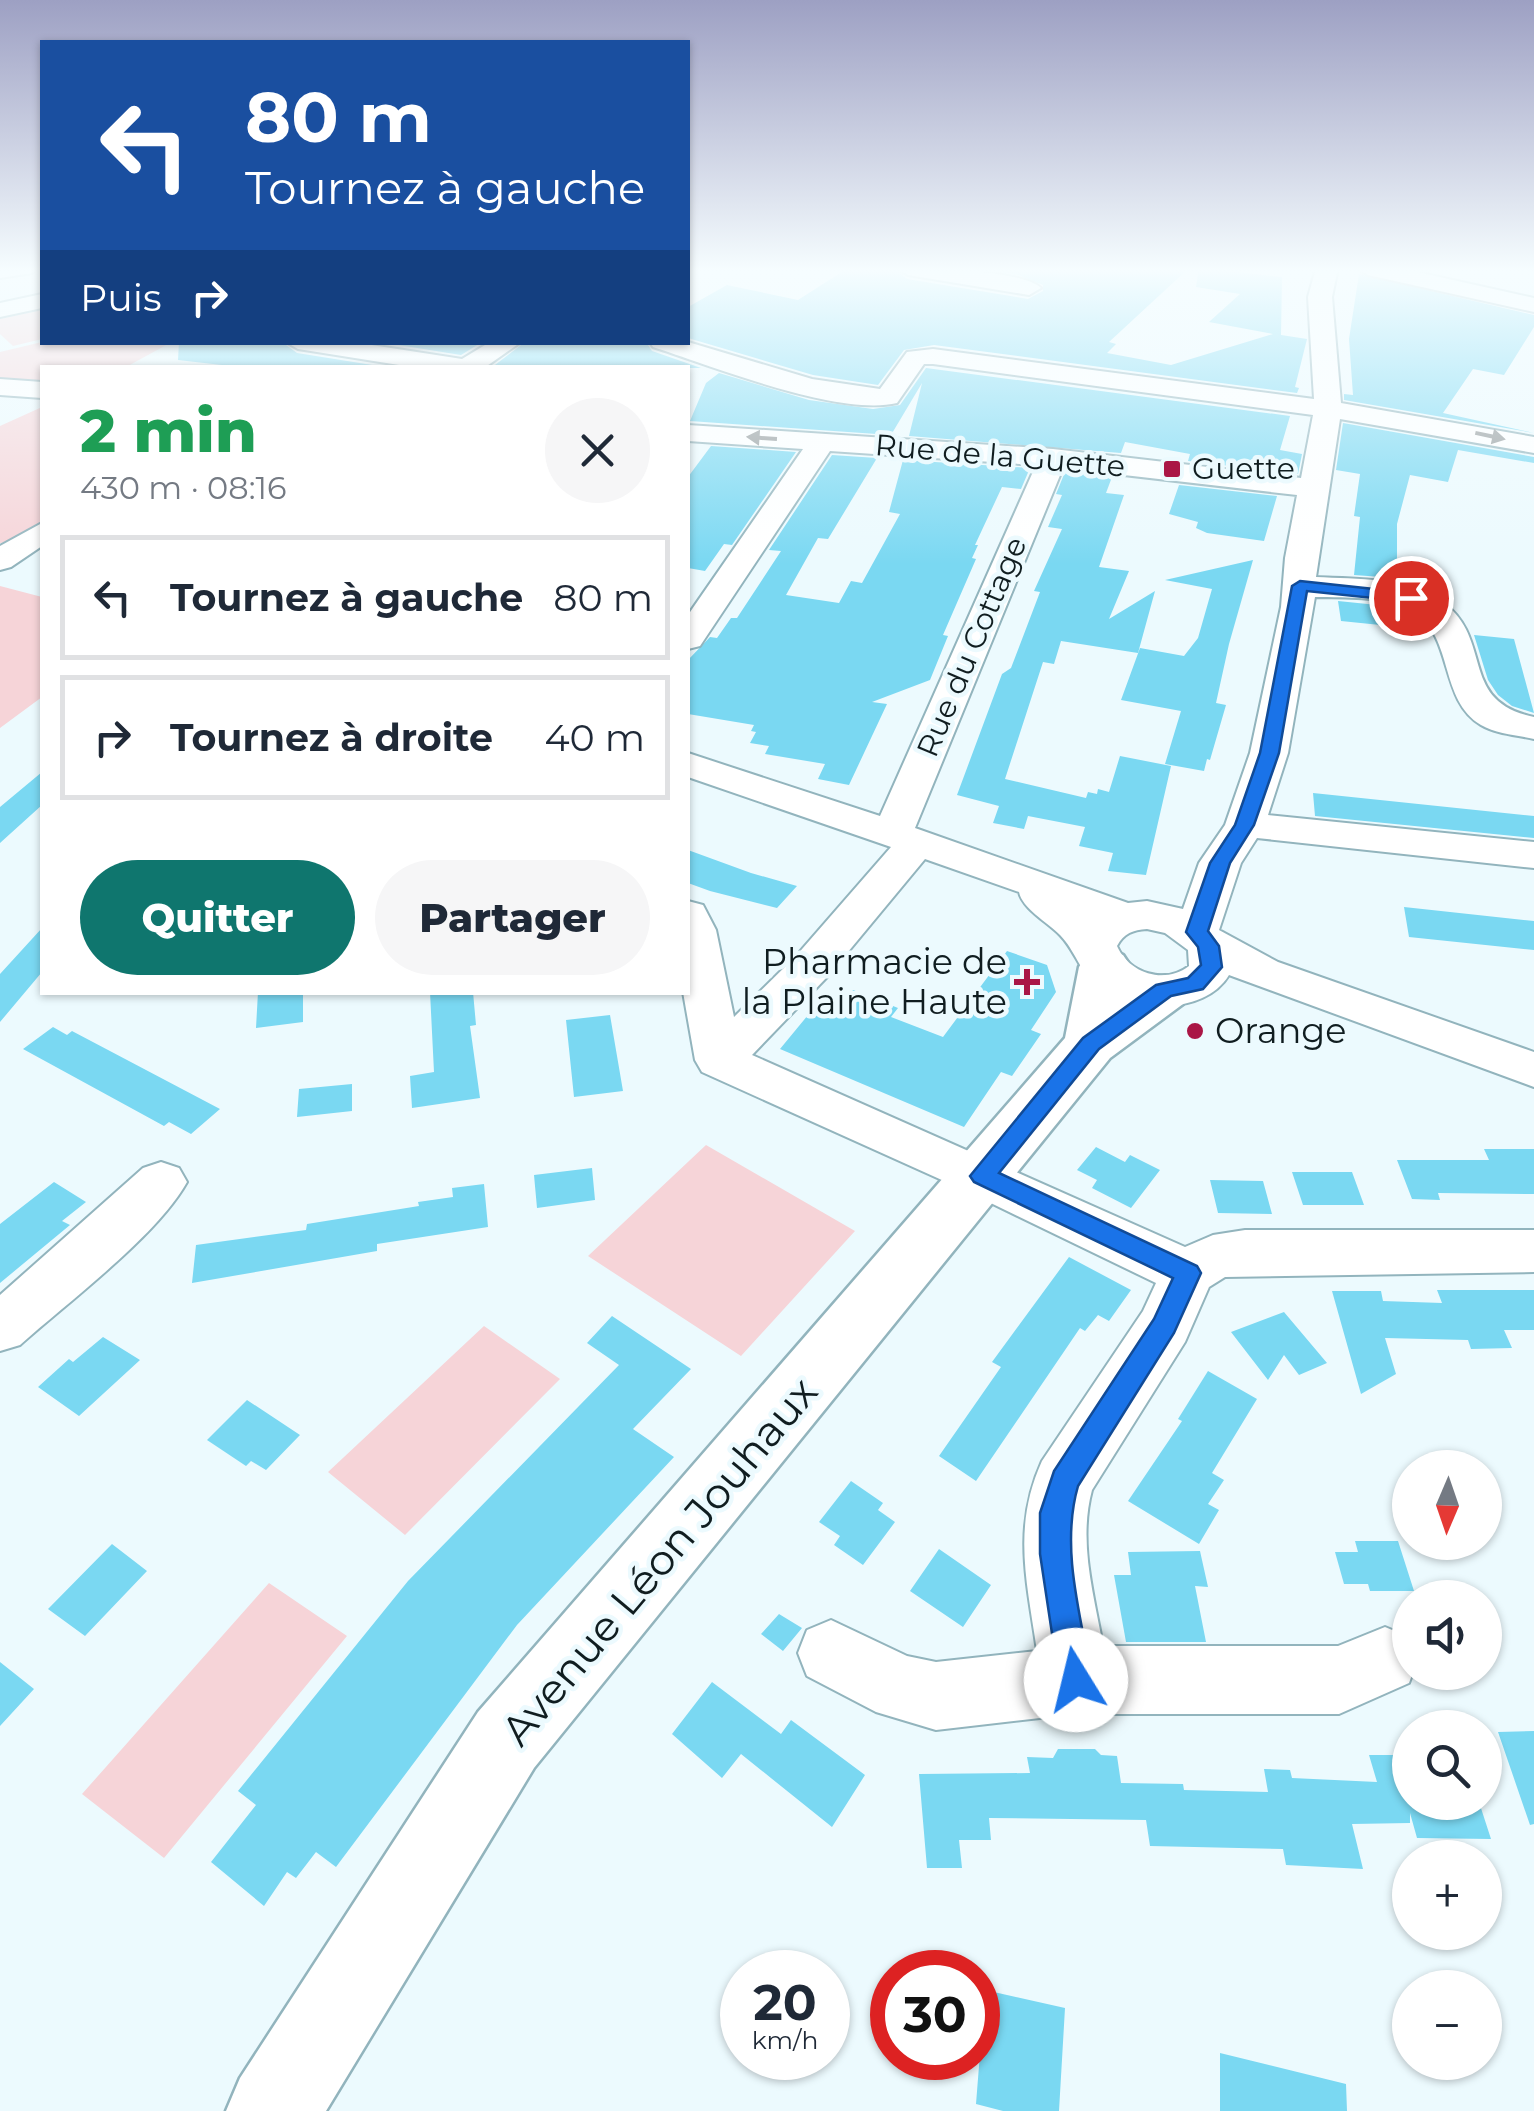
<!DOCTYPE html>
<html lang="fr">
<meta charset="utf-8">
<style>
:root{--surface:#fff;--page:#f6f6f7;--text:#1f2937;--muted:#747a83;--line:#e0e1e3;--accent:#0f766e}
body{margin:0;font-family:Montserrat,sans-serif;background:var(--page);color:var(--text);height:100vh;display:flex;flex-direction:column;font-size:38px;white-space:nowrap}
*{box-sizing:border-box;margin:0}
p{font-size:32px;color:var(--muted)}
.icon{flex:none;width:55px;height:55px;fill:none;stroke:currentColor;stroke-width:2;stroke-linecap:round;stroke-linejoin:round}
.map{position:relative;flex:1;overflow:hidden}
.panel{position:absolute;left:40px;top:365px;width:650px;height:630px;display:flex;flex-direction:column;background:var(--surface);border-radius:0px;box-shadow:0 2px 8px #0004}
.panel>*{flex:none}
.top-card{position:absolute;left:40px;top:40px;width:650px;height:305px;border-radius:0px;box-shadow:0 2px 8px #0004;background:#1a4fa0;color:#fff;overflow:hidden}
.needle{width:65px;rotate:182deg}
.tools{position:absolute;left:1392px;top:1450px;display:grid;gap:20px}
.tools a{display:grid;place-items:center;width:110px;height:110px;border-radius:50%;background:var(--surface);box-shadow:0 2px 8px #0004;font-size:50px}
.speed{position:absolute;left:720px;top:1950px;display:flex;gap:20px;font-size:50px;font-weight:700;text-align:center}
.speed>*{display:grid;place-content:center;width:130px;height:130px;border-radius:50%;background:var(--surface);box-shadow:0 2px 8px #0004;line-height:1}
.speed small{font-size:25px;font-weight:400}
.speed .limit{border:15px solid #d22;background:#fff;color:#111}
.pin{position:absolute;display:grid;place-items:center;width:85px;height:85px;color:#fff;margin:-42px;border:5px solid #fff;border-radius:50%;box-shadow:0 2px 10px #0007}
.me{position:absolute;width:110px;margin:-55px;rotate:351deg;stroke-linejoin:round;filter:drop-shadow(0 0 8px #0008)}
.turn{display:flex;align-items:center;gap:35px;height:210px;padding:0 40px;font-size:45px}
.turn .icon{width:130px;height:130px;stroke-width:2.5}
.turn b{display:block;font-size:70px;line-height:85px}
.then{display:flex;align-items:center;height:95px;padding:0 40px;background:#0003;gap:20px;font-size:38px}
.round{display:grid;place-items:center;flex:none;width:105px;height:105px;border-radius:52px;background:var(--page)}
.summary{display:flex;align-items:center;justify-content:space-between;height:170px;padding:0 40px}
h1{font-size:60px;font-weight:800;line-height:75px;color:#1e9e55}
.primary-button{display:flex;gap:20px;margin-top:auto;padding:20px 40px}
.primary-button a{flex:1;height:115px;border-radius:60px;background:var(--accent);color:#fff;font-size:40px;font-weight:800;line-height:115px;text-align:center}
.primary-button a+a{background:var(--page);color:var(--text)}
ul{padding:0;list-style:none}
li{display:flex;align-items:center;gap:30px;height:125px;margin:0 20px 15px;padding:0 20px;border:5px solid var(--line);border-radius:0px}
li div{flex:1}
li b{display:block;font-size:38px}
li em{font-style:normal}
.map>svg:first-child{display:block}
.green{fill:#f6d4d8}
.building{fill:#7ad8f2}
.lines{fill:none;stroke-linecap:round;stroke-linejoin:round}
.minor-casing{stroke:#92b4bd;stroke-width:4}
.major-casing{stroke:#92b4bd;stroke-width:5}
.minor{fill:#fff;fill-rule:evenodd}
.major{fill:#fff;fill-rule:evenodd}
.oneway{fill:#93999b}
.route{fill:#1a73e8;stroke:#114b97;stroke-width:2.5}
.poi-dot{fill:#aa1646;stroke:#ecfafe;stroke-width:4}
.labels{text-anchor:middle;stroke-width:9;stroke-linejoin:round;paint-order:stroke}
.far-street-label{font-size:30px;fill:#101d20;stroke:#ecfafe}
.far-poi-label{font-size:30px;fill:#101d20;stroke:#ecfafe;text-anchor:start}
.poi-label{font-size:35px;fill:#101d20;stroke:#ecfafe;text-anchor:end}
.near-street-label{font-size:42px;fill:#101d20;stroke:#ecfafe}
</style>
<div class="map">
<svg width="1534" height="2111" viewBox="0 0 1534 2111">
<rect width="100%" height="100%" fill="#ecfafe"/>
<path class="green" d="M42 310V339L13 346 0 334V319Z
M42 342 170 343 126 367 42 368V384L0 382V352Z
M42 407V526L19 541 0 543V426Z
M0 586 42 597V697L0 728Z
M706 1145 855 1231 741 1356 588 1256Z
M484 1326 560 1379 405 1535 328 1472Z
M269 1583 347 1636 164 1858 82 1794Z"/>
<path class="building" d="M848 268H893L907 279 1028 299 1043 291V285L1016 274 978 268H1189L1109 342 1116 344 1107 353 1171 365 1273 334 1209 322 1240 294 1196 287 1199 268 1282 277 1281 335 1307 339 1295 387 1299 388 1297 393 934 345 904 350 878 385 813 375 688 338V307L727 285 798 300Z
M1359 274 1534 315V327L1504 375 1473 369 1443 413 1534 433 1344 400V394L1353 395 1349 339Z
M179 342H282L297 353 391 368H248L178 360Z
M380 342H482L461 355Z
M525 342H646L652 351 701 368H491Z
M926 368 1290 416 1280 450 1302 454 1298 474 1188 461 1190 454 1125 442 1121 453 909 436 922 383 891 435 690 421 706 383 719 373 809 400 873 409 900 405Z
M1343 423 1534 457V463L1458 450 1448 482 1410 475 1397 524V572L1381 570 1382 577 1354 575 1360 517 1354 516 1360 474 1336 470Z
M711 446 796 452 732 545 724 544 705 571 688 568V477Z
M832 455 877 458 828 539 818 538 786 595 839 603 851 581 862 583 900 514 889 512 903 460 1030 468 1021 489 1002 487 975 545H978L972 558 976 559 943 635 948 636 930 680 872 702 887 704 849 785 818 779 825 764 765 754 769 746 750 743 756 732 751 731 754 725 688 714V660L710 637 717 638 731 618H737L781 551 769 550Z
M1065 472 1112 477 1106 493 1124 495 1099 567 1129 571 1109 619 1155 591 1138 653 1061 641 1054 664 1043 662 1005 779 1086 798 1088 792 1097 794 1098 789 1109 792 1120 756 1171 766 1146 875 1108 871 1113 853 1079 846 1085 827 1028 816 1024 829 993 823 999 806 957 795 1002 674 1011 668 1040 592 1034 591 1062 529 1048 527 1062 495 1056 494Z
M1179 485 1277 496 1264 541 1207 533 1196 528 1198 522 1169 514Z
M1253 560 1229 644 1216 703 1226 705 1210 760 1207 759 1204 771 1165 764 1181 711 1121 700 1140 648 1184 656 1198 638 1212 589 1165 580Z
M1338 601 1387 606 1390 626 1341 621Z
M1474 635 1514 639 1534 713 1512 706 1498 695 1488 680Z
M42 772V805L0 843V807Z
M1313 793 1534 816V838L1315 816Z
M688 850 751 873 797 886 777 908 710 891 688 883Z
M1404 907 1534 921V950L1409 937Z
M42 928V972L0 1022V974Z
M1007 951 1047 965 1056 992 1031 1030 1041 1034 1012 1076 1001 1072 964 1127 780 1049 827 992 846 999 853 990 898 1008 891 1017 943 1037Z
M258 992H303V1022L256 1028Z
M430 992H473L476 1025 470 1026 480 1098 412 1108 410 1076 434 1072Z
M610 1015 623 1091 574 1097 566 1020Z
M53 1027 67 1035 72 1031 220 1109 191 1134 169 1122 164 1126 23 1049Z
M352 1084V1111L297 1117 299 1089Z
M1096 1147 1125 1162 1130 1155 1160 1170 1131 1208 1092 1188 1097 1180 1077 1170Z
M1484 1149H1534V1194L1438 1193 1440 1200 1412 1199 1397 1160H1489Z
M592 1168 595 1200 537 1208 534 1175Z
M1292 1172H1352L1364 1205H1303Z
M1210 1180 1263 1181 1272 1214 1218 1213Z
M54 1182 86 1202 62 1221 70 1225 0 1283V1224Z
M484 1184 488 1227 377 1244V1251L192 1283 196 1245 306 1230 307 1224 419 1206 418 1202 453 1197 452 1188Z
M1069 1257 1131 1290 1109 1321 1098 1315 1085 1331 1080 1328 976 1481 939 1456 1001 1367 992 1362Z
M1437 1290H1534V1330H1504L1512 1348 1471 1349 1468 1340 1385 1338 1396 1374 1361 1394 1332 1291H1381L1383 1301 1442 1303Z
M1284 1312 1327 1363 1299 1375 1284 1355 1268 1380 1231 1332Z
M612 1316 691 1369 633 1429 674 1457 517 1625 336 1867 316 1852 296 1878 287 1872 264 1906 211 1862 256 1805 238 1791 408 1581 619 1365 587 1343Z
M103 1337 140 1360 79 1416 38 1387 69 1359 73 1362Z
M1208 1371 1257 1399 1212 1473 1224 1480 1208 1504 1219 1510 1199 1544 1128 1501 1182 1421 1178 1419Z
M247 1400 300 1435 266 1470 251 1461 246 1466 207 1440Z
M851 1481 883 1503 878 1510 895 1522 863 1565 834 1545 840 1536 819 1522Z
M1355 1541H1398L1414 1591H1370L1368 1584H1344L1335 1552H1358Z
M112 1544 147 1571 85 1636 48 1609Z
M939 1549 991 1585 963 1627 910 1591Z
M1200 1551 1208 1587 1195 1586 1206 1642H1126L1114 1575H1131L1128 1552Z
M779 1614 802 1628 783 1651 761 1634Z
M0 1662 34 1689 0 1726Z
M712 1682 781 1734 791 1720 865 1775 832 1827 741 1754 722 1778 672 1734Z
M1534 1731V1824L1530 1825 1498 1732Z
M1058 1749H1095L1101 1755 1117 1756 1121 1783 1183 1784 1184 1790 1268 1792 1264 1769 1290 1770 1292 1778 1377 1782 1369 1755H1410V1802H1479L1491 1839 1417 1838 1410 1813V1823L1352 1824 1363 1869 1286 1865 1283 1849 1150 1846 1146 1820 989 1818 991 1840H959L962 1868H927L919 1774 1030 1773 1027 1757 1053 1758Z
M985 1990 1065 2008 1059 2111H1003L976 2104Z
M1220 2053 1346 2084 1347 2111H1220Z"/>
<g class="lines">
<defs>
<path id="minor" d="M0 268H35L32 273 0 278Z
M897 268C926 268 1022 270 1041 288L1029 295 908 275Z
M1316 268H1338L1332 297 1341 403 1534 437V453L1340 419 1316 577C1356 579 1410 577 1444 603 1494 641 1458 701 1534 717V739C1517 735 1496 734 1481 725 1439 700 1454 638 1415 613 1386 595 1348 598 1315 597L1288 753 1268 815 1534 842V868L1257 838 1241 863 1219 930 1278 962 1534 1052V1087L1229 975C1204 1016 1132 1013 1096 985 1080 972 1075 950 1060 935 1047 922 1022 908 1019 892L925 859 828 976 752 1055 1185 1247 1213 1235 1245 1230H1534V1272L1225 1277 1209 1287 1185 1342 1092 1490C1078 1542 1094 1595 1103 1646H1338L1385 1627 1409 1637 1410 1672H1413L1409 1683 1339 1714H1075L936 1730 876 1712 807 1676 798 1653 807 1630 831 1620 907 1656 936 1662 1037 1651C1027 1582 1012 1527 1042 1461L1143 1311 1156 1283 964 1190 702 1072 695 1060 683 992H688V901L703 905 716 930 734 1017 796 956 891 847 688 777V753L880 816 1036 465 830 451 700 646 688 649V615L803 449 688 441V425L1053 449 1301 478 1313 415 933 364H924L897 403C839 417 712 366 653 347L650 342H688L812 379 880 389 907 352 933 349 1314 399 1308 297ZM1063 468 1297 495 1285 558 1281 607 1250 753 1225 825 1199 863 1183 909 1147 901 1128 903 915 828ZM1147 929 1165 933 1188 950 1189 966C1164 985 1129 973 1117 946 1124 933 1133 930 1147 929Z
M1357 268H1399L1534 298V312L1368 275Z
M42 294V308L0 317V303Z
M286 342H352L462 359 490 342H521L484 368H418L298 349Z
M0 379 42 382V398L0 395Z
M42 523V546L11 567 0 570V546Z
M161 1162 179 1168 187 1182C157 1236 68 1302 20 1345L0 1351V1295L143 1168Z"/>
<path id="major" d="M1105 950 1123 955 1131 967 1127 991C1147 977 1159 972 1183 978L1190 991 1183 1004 1110 1058 534 1768 326 2111H226L240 2078 478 1712 1065 1038 1079 967 1087 955Z"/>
</defs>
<use href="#minor" class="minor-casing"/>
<use href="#major" class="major-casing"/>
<use href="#minor" class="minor"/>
<use href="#major" class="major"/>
</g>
<defs><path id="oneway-solid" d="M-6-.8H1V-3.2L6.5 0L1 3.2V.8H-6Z" transform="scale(2.5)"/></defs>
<g class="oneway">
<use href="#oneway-solid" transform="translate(1490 436) rotate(12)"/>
<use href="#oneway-solid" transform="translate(762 438) rotate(-176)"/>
</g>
<linearGradient id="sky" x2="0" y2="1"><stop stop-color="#9da0c3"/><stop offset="0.48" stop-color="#f6fdff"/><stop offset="1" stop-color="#f6fdff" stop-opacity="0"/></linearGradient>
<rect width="1534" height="564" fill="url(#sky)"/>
<path class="route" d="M1300 581 1411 593 1419 598 1411 602 1307 591 1279 753 1254 825 1230 863 1208 931 1219 946 1222 967 1203 989 1171 996 1099 1049 999 1173 1197 1266 1201 1273 1174 1333 1078 1486C1060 1548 1081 1617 1092 1680L1087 1692 1076 1696 1064 1692 1059 1680 1040 1554V1513L1054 1471 1154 1319 1173 1278 974 1182 970 1176 1083 1038 1156 985 1188 978 1201 965 1198 947 1186 932 1210 863 1235 825 1260 753 1292 586Z"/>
<g class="poi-dot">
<rect x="1162" y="459" width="20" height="20" rx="5"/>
<path d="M1022 967h10v10h10v10h-10v10h-10v-10h-10v-10h10z"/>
<circle cx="1195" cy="1031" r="10"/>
</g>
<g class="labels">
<g class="far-street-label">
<text transform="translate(1000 456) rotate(5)" y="10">Rue de la Guette</text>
<text transform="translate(972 647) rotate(-67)" y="10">Rue du Cottage</text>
</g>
<g class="far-poi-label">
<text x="1192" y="479">Guette</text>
</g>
<g class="poi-label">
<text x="1007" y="974">Pharmacie de<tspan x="1007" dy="40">la Plaine Haute</tspan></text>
<text x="1215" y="1043" text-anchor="start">Orange</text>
</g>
<g class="near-street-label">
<text transform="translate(659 1561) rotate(-50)" y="15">Avenue Léon Jouhaux</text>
</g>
</g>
</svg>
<div class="tools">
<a><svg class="needle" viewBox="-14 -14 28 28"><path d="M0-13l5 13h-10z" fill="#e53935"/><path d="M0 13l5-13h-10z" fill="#747a83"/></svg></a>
<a><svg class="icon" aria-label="sound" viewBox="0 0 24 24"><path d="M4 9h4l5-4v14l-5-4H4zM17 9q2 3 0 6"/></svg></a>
<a><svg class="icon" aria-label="search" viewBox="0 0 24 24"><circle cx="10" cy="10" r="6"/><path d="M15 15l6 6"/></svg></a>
<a>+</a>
<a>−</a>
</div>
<div class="speed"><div>20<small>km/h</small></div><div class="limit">30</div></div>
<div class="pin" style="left:1411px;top:598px;background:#d93025"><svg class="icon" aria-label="arrive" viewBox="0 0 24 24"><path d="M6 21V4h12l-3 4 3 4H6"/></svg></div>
<svg class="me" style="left:1076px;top:1680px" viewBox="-20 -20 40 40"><circle r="19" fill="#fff"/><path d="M0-13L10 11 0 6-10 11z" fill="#1a73e8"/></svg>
<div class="top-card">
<div class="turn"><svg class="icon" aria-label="left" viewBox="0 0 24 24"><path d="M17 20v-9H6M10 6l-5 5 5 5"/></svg><div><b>80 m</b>Tournez à gauche</div></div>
<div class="then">Puis<svg class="icon" aria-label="right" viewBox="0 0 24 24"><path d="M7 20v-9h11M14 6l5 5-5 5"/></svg></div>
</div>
<section class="panel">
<div class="summary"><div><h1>2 min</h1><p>430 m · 08:16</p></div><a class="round"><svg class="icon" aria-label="close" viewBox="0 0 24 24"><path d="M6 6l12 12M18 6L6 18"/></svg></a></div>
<ul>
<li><svg class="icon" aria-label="left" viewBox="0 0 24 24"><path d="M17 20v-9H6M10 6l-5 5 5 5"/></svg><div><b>Tournez à gauche</b></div><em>80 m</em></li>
<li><svg class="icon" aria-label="right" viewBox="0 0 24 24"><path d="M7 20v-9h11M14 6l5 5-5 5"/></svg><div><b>Tournez à droite</b></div><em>40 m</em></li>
</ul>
<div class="primary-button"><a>Quitter</a><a>Partager</a></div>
</section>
</div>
